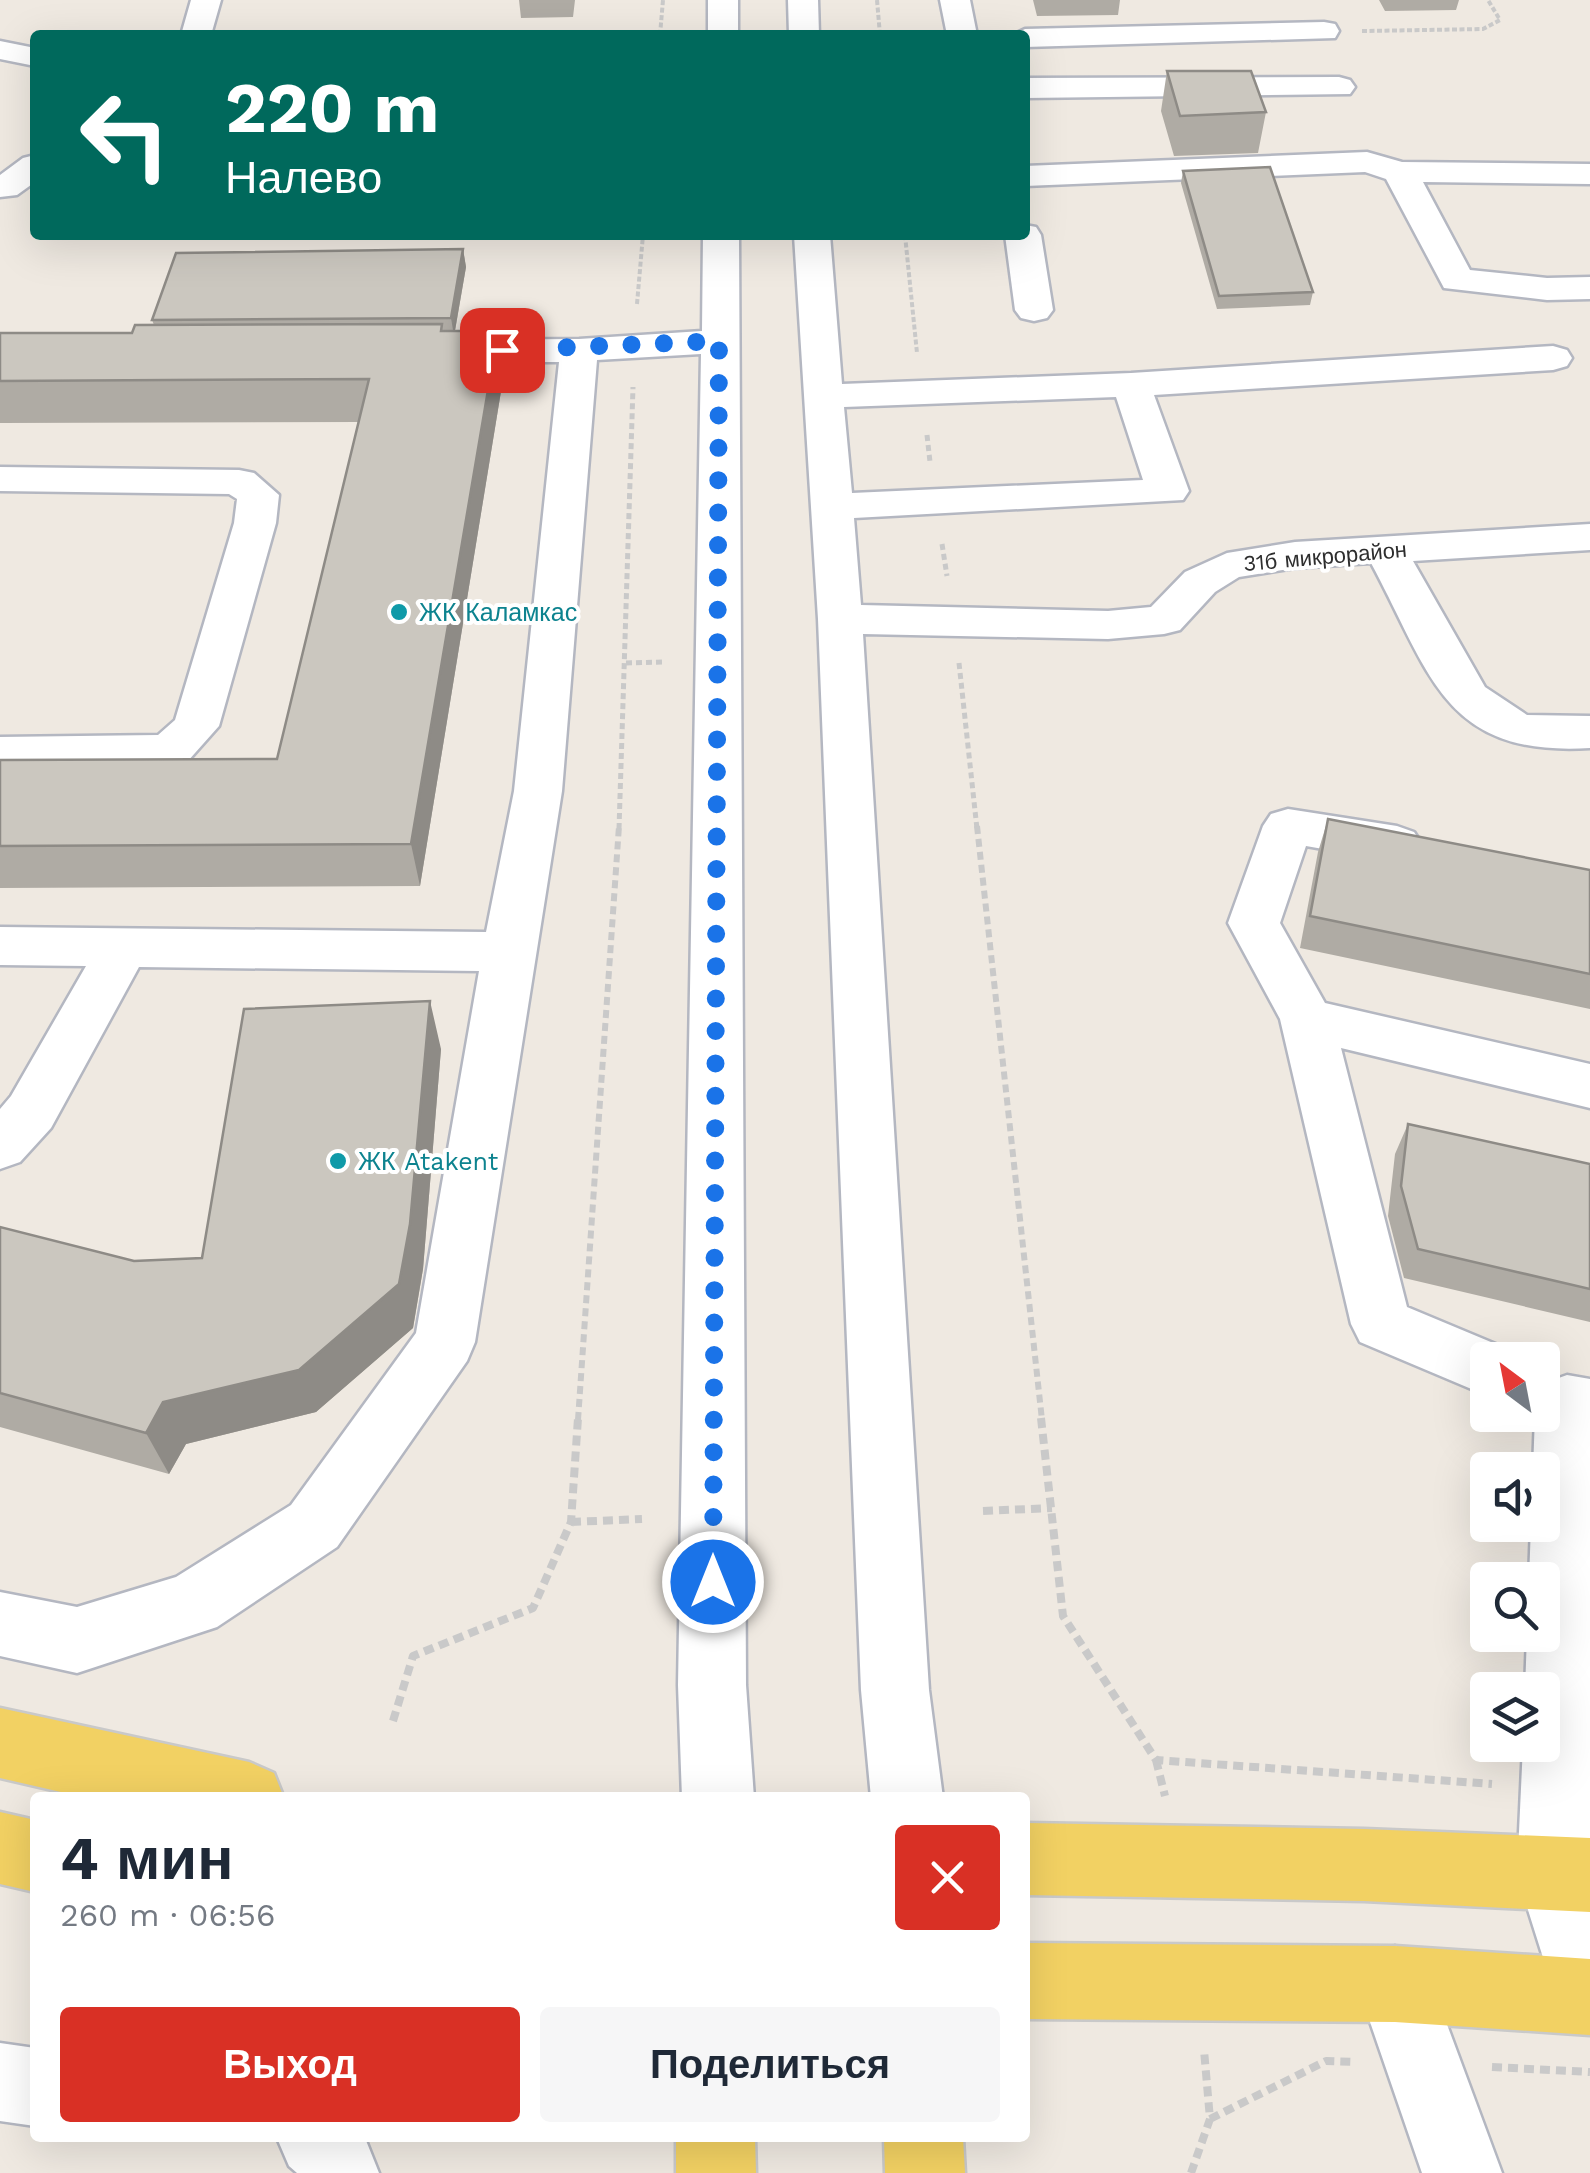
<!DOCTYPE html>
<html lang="ru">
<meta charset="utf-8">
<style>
:root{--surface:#fff;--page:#f6f6f7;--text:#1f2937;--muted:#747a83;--accent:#d93025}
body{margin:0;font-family:"Work Sans",sans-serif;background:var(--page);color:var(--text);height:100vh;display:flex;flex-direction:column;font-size:38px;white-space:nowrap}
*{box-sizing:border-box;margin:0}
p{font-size:32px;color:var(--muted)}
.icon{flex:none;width:55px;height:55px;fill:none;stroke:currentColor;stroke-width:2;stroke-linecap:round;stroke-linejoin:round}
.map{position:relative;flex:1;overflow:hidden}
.drawer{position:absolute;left:30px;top:1792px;width:1000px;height:350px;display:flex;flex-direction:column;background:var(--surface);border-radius:10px;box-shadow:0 10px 40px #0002}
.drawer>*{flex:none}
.guide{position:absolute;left:30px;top:30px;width:1000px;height:210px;border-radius:10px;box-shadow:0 10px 40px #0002;background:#00695c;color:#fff;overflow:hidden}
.needle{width:65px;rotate:328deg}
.tools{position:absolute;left:1470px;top:1342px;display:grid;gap:20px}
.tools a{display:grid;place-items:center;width:90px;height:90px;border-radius:10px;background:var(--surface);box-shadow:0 10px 40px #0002;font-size:50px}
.pin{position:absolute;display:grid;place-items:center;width:85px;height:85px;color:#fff;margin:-42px;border-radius:20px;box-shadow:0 5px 15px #0006}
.me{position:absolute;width:110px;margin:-55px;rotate:0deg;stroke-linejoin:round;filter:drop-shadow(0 0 8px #0008)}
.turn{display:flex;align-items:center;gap:35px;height:210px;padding:0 30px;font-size:45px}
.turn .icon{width:130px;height:130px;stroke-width:2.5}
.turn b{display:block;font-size:70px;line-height:85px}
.round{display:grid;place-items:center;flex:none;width:105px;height:105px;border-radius:10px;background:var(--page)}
.overview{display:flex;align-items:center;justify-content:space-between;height:170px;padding:0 30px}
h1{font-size:60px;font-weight:700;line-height:75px}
.primary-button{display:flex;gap:20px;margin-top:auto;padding:20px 30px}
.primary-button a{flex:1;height:115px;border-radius:10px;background:var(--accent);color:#fff;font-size:40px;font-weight:700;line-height:115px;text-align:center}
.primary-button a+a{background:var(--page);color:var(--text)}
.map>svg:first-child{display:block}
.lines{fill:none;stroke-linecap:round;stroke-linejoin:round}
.minor-casing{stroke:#b4b7c1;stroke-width:5}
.major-casing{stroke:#c9c9c9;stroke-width:5}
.path-far3{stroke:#c9c9c9;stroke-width:4;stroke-dasharray:5 2.5;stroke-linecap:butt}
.path-far2{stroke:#c9c9c9;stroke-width:5;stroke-dasharray:6 4;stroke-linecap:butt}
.path-far1{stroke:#c9c9c9;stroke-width:6;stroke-dasharray:8 5;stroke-linecap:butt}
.path{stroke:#c9c9c9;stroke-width:8;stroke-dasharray:10 6;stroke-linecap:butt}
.minor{fill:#fff;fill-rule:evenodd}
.major{fill:#f2d163;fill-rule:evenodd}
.wall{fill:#afaba4}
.shaded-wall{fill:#8e8b86}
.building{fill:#cbc7bf;stroke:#8e8b86;stroke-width:2.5}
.route{stroke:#1a73e8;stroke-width:18;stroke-dasharray:0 32.4}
.culture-dot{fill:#0f9aa8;stroke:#fff;stroke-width:4}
.labels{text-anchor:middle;stroke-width:8;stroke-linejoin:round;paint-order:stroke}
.far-street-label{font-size:22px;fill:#2e2e2e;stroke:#fff}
.culture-label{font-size:25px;fill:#0d838f;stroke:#fff;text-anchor:start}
</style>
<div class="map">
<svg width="1590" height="2173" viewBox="0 0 1590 2173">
<rect width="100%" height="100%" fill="#efe9e1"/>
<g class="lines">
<defs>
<path id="minor" d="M191 0H221L211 35H181Z
M708 0H738V35H708Z
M788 0H818L819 35H789Z
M940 0H970L977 35H947Z
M1324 22 1335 24 1339 31 1335 38 1025 47V35H1012L1025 29Z
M0 41 35 48V66L0 59Z
M1339 77 1350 80 1355 87 1350 94 1025 98V78Z
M1367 152 1402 162 1590 164V184L1423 182 1470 270 1547 278 1590 277V299L1547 300 1444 288 1386 179 1365 172 1025 186V166Z
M35 155V182L17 195 0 197V175L23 158Z
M1025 225 1036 227 1041 235 1053 310 1047 318 1034 321 1021 318 1015 310 1005 235H1025Z
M703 235H739L746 1685 754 1798H682L678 1685 701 354 597 360 562 791 475 1342 467 1361 337 1547 217 1627 77 1673 0 1656V1592L77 1607 176 1577 291 1505 416 1333 479 971 139 967 51 1128 20 1162 0 1169V1109L11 1096 86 966 0 965V927L486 932 514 791 559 362H426L412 359 407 351 412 343 426 340 579 339 702 331Z
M794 235H830L842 384 1131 373 1553 346 1567 350 1572 358 1567 366 1553 370 1154 395 1189 491 1183 500 854 518 861 605 1108 611 1151 607 1185 572 1227 553 1295 542 1590 524V550L1413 561 1485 687 1527 715 1590 716V748C1443 757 1431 674 1371 563L1295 568 1239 577 1215 592 1180 630 1164 634 1108 639 863 634 929 1690 943 1798H871L861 1690 818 619ZM1116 397 1143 480 852 493 844 407Z
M0 467 239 470 254 473 279 495 276 523 219 726 187 762 170 767 0 769V737L158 735 175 720 234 523 237 499 229 494 0 491Z
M1288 809 1397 826 1414 832 1422 844 1414 856 1397 862 1306 846 1280 923 1325 1003 1590 1064V1108L1341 1048 1407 1307 1510 1350 1514 1360H1488V1396L1360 1342 1351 1324 1280 1019 1228 923 1263 826 1271 814Z
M1567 1375 1590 1379V2032L1563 2021 1517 1875 1523 1745H1542V1690H1525L1527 1635H1542V1580H1529L1531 1525H1542V1470H1533L1535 1415H1542L1545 1383Z
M1395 1946 1422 1957 1502 2173H1422L1357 1984 1368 1957Z
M0 2043 35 2048V2126L0 2121Z
M277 2138H365L379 2173H297L289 2166Z"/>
<path id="major" d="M0 1708 249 1762 274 1773 284 1798H87L0 1778Z
M0 1812 35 1820V1892L0 1884Z
M1025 1823 1364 1829 1590 1838V1912L1364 1901 1025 1895Z
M1025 1943 1395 1946 1590 1959V2035L1395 2022 1025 2019Z
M676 2138H755L756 2173H676Z
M884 2138H963L965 2173H885Z"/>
</defs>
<use href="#minor" class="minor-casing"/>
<use href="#major" class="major-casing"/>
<path class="path-far3" d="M877 0 880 35
M1362 31 1483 29 1500 20 1488 0
M660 35 663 0
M905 235 917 353
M637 304 643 235"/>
<path class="path-far2" d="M927 435 930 462
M942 544 947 576
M626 663 664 662
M959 663 977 829
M619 829 633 387"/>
<path class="path-far1" d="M977 826 1042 1420
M578 1420 619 826"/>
<path class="path" d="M1041 1418 1063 1616 1156 1760 1492 1784
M983 1511 1052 1508
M571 1522 642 1519
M393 1721 413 1656 533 1608 571 1522 578 1418
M1156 1760 1165 1796
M1492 2067 1590 2072
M1210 2119 1326 2061 1355 2062
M1191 2173 1210 2119 1204 2050"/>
<use href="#minor" class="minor"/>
<use href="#major" class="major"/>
</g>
<path class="wall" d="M519 0H575L573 17 521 18Z
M1033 0H1120L1118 15 1037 16Z
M1379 0H1459L1456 10 1385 11Z
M1167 71 1266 112 1258 153 1174 156 1161 111Z
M1183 171 1313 292 1310 305 1217 309 1181 183Z
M463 249 466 267 455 331H498L504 373 420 886 0 888V760L277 759 359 422 0 423V333H132L154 325 152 320Z
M1328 819 1590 870V1009L1300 948 1318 852Z
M441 1049 423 1269 413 1328 316 1412 186 1444 169 1474 0 1427V1227L134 1261 202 1258Z
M1408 1124 1590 1164V1322L1404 1278 1388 1216 1395 1154Z"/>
<path class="shaded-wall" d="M463 249 466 267 454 336 451 318Z
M498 331 504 373 420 886 411 844Z
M430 1001 441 1049 423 1269 413 1328 316 1412 186 1444 169 1474 146 1433 163 1402Z"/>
<path class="building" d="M1167 71H1251L1266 112 1180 116Z
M1270 167 1313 292 1219 296 1183 171Z
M463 249 451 318 152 320 176 253Z
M442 324 441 331H498L411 844 0 846V760L277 759 369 379 0 381V333H132L135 325Z
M1328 819 1590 870V974L1310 916Z
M430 1001 410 1224 399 1284 299 1370 163 1402 146 1433 0 1393V1227L134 1261 202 1258 244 1009Z
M1408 1124 1590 1164V1289L1418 1249 1401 1186Z"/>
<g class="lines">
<path class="route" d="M502 350 719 341 713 1582"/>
</g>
<g class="culture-dot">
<circle cx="399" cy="612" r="10"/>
<circle cx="338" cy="1161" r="10"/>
</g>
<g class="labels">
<g class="far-street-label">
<text transform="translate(1325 556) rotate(-5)" y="8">31б микрорайон</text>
</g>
<g class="culture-label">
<text x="419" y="621">ЖК Каламкас</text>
<text x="358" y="1170">ЖК Atakent</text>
</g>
</g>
</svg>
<div class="tools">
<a><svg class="needle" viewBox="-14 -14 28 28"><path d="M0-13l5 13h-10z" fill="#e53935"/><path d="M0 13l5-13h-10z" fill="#747a83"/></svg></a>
<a><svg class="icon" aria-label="sound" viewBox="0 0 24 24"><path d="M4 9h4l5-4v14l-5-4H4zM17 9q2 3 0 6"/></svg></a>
<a><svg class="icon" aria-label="search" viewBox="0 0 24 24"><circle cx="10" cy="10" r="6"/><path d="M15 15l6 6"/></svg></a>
<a><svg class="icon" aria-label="layers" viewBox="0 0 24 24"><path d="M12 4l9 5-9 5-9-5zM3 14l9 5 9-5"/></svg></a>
</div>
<div class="pin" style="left:502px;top:350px;background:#d93025"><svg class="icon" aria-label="arrive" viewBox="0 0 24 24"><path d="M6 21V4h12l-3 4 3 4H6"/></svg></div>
<svg class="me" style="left:713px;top:1582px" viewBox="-20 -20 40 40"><circle r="17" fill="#1a73e8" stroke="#fff" stroke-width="3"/><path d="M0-11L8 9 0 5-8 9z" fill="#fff"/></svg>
<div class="guide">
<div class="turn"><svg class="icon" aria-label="left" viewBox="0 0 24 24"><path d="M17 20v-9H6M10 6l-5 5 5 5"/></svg><div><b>220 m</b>Налево</div></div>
</div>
<section class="drawer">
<div class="overview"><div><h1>4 мин</h1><p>260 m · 06:56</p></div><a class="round" style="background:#d93025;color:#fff"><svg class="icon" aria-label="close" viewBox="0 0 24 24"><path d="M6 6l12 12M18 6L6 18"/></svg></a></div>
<div class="primary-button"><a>Выход</a><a>Поделиться</a></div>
</section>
</div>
